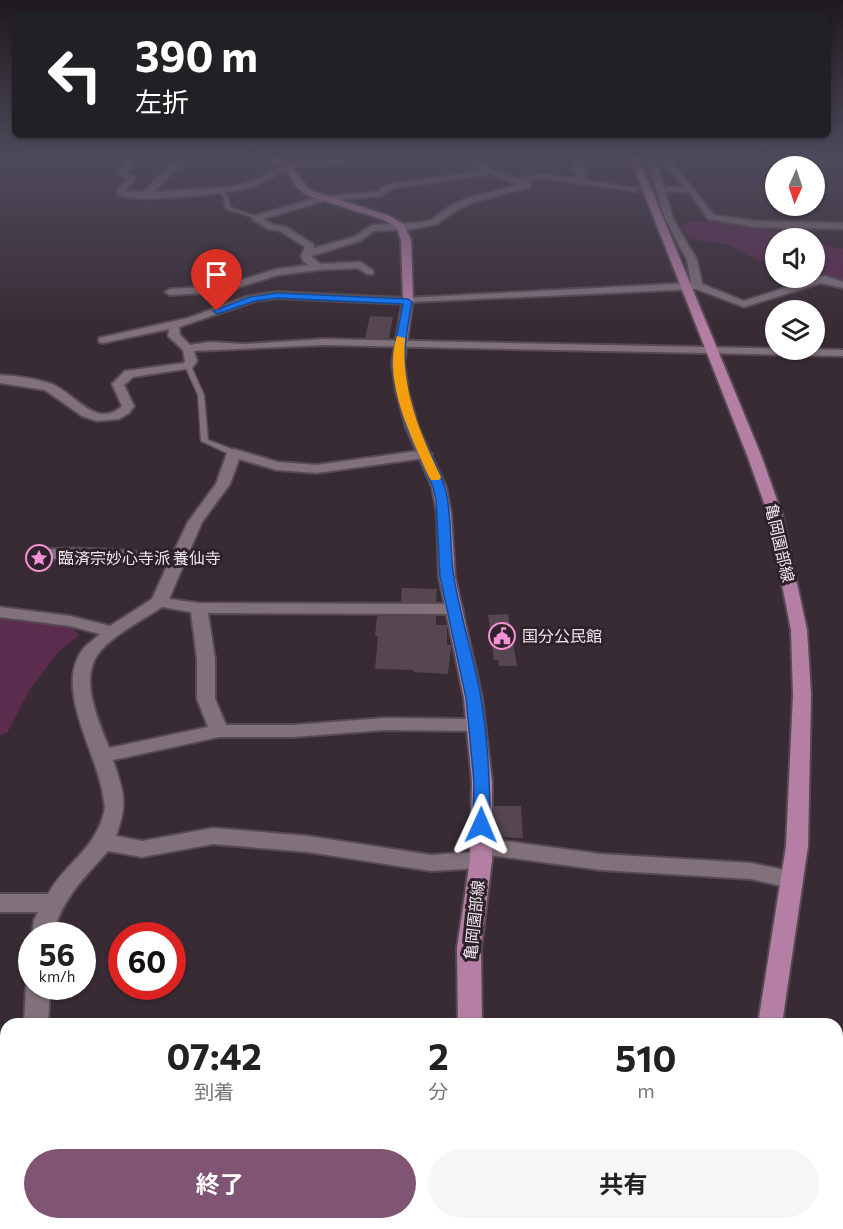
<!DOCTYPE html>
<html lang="ja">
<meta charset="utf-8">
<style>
:root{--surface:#fff;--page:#f6f6f6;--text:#222;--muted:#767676;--accent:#805473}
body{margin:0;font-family:Commissioner,"Noto Sans JP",sans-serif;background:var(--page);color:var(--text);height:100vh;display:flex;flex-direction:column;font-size:22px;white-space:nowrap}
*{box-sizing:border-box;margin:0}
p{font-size:20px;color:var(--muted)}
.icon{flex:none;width:33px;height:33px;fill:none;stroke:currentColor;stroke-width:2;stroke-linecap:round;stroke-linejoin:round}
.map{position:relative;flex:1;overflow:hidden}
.sheet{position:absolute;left:0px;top:1018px;width:843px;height:212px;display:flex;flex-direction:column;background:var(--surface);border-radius:18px 18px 0 0;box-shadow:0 2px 4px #0004}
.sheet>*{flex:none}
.guide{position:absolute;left:12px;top:12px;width:819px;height:126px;border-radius:9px;box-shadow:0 2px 4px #0004;background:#202124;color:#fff;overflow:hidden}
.needle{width:39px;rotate:183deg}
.fabs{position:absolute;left:765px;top:156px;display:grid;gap:12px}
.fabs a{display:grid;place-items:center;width:60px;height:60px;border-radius:50%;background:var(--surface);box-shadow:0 2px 4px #0004;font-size:30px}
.speed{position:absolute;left:18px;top:922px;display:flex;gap:12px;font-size:30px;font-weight:700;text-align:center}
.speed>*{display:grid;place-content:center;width:78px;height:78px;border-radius:50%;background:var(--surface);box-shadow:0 2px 4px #0004;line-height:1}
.speed small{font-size:15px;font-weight:400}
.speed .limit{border:9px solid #d22;background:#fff;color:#111}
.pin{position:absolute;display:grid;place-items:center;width:51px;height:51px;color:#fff;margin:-62px -26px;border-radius:50% 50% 50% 0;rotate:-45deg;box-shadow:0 0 6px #0007}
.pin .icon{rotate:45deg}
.me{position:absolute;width:66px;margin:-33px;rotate:1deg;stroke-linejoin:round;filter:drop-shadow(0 0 4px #0008)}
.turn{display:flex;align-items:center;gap:21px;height:126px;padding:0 24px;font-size:27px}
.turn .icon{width:78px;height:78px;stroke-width:2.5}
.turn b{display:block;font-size:42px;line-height:51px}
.eta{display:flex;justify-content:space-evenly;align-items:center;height:102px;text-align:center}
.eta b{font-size:36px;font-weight:700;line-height:42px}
.cta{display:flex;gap:12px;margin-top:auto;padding:12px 24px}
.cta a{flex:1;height:69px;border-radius:36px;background:var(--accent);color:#fff;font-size:24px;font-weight:700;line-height:69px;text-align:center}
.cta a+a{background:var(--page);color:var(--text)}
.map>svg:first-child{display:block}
.green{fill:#5c2c4f}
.building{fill:#554650}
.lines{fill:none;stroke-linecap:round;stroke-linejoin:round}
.minor-tunnel{stroke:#544750;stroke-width:9;stroke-dasharray:9 4.5;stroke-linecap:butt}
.service-casing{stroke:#564b52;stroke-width:3}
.minor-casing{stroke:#564b52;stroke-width:4}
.primary-casing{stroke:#564b52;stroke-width:4}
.service{fill:#81717b;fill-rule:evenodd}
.minor{fill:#81717b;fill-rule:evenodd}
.primary{fill:#b57ea4;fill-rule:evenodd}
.route{fill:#1a73e8;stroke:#114b97;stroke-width:1.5}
.slow{fill:#f59e0b}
.labels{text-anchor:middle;stroke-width:6;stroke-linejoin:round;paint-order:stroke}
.street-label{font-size:16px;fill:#efe6ec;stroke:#2f222a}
.poi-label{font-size:16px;fill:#efe6ec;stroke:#2f222a;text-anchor:start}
</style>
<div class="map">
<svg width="843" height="1229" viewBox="0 0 843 1229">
<rect width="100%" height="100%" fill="#392b34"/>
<path class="green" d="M694 221C732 221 768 228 804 238H776L775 261 757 260 729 245 690 239 678 226Z
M815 242 843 249V283L815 276Z
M0 617 67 624 80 635 58 652 29 691 7 733 0 735Z"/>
<path class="building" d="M370 316 393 317 389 338H365Z
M402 588 437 589 436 602H401Z
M508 614 517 666H499L498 660H494L488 615Z
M377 616H436V625H447V645H451V648L448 674 413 672 414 670 375 669 378 636H375Z
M494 806H521L523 838 494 837Z"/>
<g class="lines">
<path class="minor-tunnel" d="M634 189H669"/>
<defs>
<path id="service" d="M218 189H222L227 196 230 207 258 217V219L226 209 223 196Z
M188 364 191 366 204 395 208 440 237 451V455H231L201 441 198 395 185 366Z"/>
<path id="minor" d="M123 157H131L134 163 127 172 136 178 125 191 143 192 179 157H188L153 192 230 187 252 181 288 164 341 157H366C347 167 318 162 297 167 283 171 266 182 251 187 230 194 134 204 118 194L117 191 127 179 119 173 126 163Z
M459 157H469L494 170 517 179 541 174 578 179 571 157H579L586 180 638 189 634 191 541 178 526 182 530 183V187L474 202 458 209 437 224 414 229 374 231 360 241 311 256 320 264 360 262 373 270V274H367L358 268 318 270 278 275 223 292 170 295 165 292 170 289 222 286 277 269 309 265 304 262 301 256 305 247 280 231 268 229 253 220V216L323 196 379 192 383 186 393 184 483 171ZM490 174 519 185 468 198 452 205 431 220 414 223 372 225 354 237 314 248 313 244 286 227 274 225 263 219 324 201 381 196 394 188Z
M647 157H655L673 219 697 260 702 284 744 301 819 277 825 276 843 282V288L821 283 744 307 696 289 413 302 408 304 277 298 255 301 179 327 180 335 190 345 210 342 244 344 324 339 843 350V356L324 345 194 351 197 361 192 368 133 377 124 385 134 406 129 413 119 419 97 421 82 416 45 390 0 383V375C17 376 35 378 52 384 74 393 97 430 122 406L112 384 125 371 184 363 185 361 183 350 168 336 169 329 103 343 99 342V338L188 318 249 296 277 292 404 298 691 283 687 260 665 219Z
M660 157H668L714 215 756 221 843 223V229L756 227 708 219 689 192 666 191 665 189 669 187H684Z
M234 449 278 462 316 465 425 450 432 454 425 458 316 473 277 470 239 459 230 484 202 522 169 599 199 603 455 604 463 609 455 614 208 613 215 659V699L226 725H293L384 718 476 719 483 721 485 725 483 729 476 731 384 730 293 737H219L113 760C124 793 128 803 116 836L142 841 213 828 308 836 431 855 475 852 470 846 474 840 481 838 601 854 751 863 799 873 802 879 799 885 791 888 751 879 601 870 489 855 492 860 489 866 481 868 431 871 308 852 213 844 142 857 108 851C85 877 60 900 53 936L32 938 34 920 38 912H0V894H48C65 863 96 849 104 812 106 806 103 797 102 790 95 750 54 687 83 649 88 643 95 639 100 634L70 626 0 617V607L70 616 110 626 152 599 168 564 84 558 42 559 34 554C45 542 151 553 172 555L188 522 216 484 227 453ZM162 607 191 612 197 659V699L208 727 109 748C99 721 79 681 98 654 111 636 144 619 162 607Z
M32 979V987H50L48 1024H24L26 987Z
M6 1160V1207L0 1210V1163Z"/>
<path id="primary" d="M265 157C295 157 294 175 312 191L390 216 404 225 411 240 413 299 404 363 408 391 418 427 446 487 451 513 455 577 482 698 492 782V860L481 948 482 1024H458L457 948 470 860 472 782 464 698 439 577 437 513 432 487 406 427 396 391 392 363 403 299 401 240 397 228 384 220 306 195 296 186 285 168Z
M630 157H638L761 455 782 514 807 630 811 695 808 846 782 1024H758L786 846 793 695 791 630 768 514 747 455Z
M465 1224H493V1229H465Z
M703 1224H731L730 1229H702Z"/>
</defs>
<use href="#service" class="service-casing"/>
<use href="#minor" class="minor-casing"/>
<use href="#primary" class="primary-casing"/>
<use href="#service" class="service"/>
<use href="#minor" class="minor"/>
<use href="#primary" class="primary"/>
</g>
<linearGradient id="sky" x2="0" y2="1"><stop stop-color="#1f181d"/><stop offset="0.48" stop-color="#4e4a5c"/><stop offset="1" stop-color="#4e4a5c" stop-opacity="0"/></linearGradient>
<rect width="843" height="329" fill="url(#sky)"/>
<path class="route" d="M277 293 408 299 412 302C403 348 399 386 419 430 427 449 439 468 445 488 453 517 449 549 454 578 461 619 474 658 481 698 488 740 490 782 490 825L487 829 481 831 475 829 473 825 474 782 466 698 440 577 436 500 433 487 407 427 397 391 393 363 395 345 403 304 277 298 255 301 217 314 213 311 250 297Z"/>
<path class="slow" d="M397 336 405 338C401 390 419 431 441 477L439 480H431L429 477C412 439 382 379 397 336Z"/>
<defs>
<symbol id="sight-ring" viewBox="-11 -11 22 22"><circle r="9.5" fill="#2f222a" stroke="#f391d6" stroke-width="1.5"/><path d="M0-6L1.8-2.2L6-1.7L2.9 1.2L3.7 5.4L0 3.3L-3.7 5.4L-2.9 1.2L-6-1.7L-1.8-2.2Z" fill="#f391d6"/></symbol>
<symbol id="civic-ring" viewBox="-11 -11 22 22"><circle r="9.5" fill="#2f222a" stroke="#f391d6" stroke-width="1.5"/><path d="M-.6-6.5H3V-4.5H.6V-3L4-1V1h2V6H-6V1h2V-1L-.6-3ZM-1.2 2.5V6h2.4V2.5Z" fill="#f391d6"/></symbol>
</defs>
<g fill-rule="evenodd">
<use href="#sight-ring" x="24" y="543" width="30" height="30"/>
<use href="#civic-ring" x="487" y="621" width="30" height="30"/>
</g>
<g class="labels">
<g class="street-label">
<text transform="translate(780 543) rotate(77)" y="6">亀岡園部線</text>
<text transform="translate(474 920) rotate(-84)" y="6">亀岡園部線</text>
</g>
<g class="poi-label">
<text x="58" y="564">臨済宗妙心寺派 養仙寺</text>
<text x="522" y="642">国分公民館</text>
</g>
</g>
</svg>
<div class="fabs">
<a><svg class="needle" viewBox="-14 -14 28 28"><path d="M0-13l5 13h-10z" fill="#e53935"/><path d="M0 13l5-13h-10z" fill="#767676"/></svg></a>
<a><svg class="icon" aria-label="sound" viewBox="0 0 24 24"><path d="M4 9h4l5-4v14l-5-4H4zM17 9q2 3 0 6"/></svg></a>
<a><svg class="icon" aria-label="layers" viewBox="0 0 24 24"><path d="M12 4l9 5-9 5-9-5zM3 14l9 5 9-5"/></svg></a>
</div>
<div class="speed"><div>56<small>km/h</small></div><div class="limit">60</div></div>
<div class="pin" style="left:217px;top:311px;background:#d93025"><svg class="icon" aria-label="arrive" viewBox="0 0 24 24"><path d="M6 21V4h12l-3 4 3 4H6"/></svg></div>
<svg class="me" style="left:481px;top:825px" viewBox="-20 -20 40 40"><path d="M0-17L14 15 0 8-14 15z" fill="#1a73e8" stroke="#fff" stroke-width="4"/></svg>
<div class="guide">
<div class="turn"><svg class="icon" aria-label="left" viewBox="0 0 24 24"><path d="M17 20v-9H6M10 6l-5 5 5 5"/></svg><div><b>390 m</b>左折</div></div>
</div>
<section class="sheet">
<div class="eta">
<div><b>07:42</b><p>到着</p></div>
<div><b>2</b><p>分</p></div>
<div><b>510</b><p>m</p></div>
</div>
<div class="cta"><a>終了</a><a>共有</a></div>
</section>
</div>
